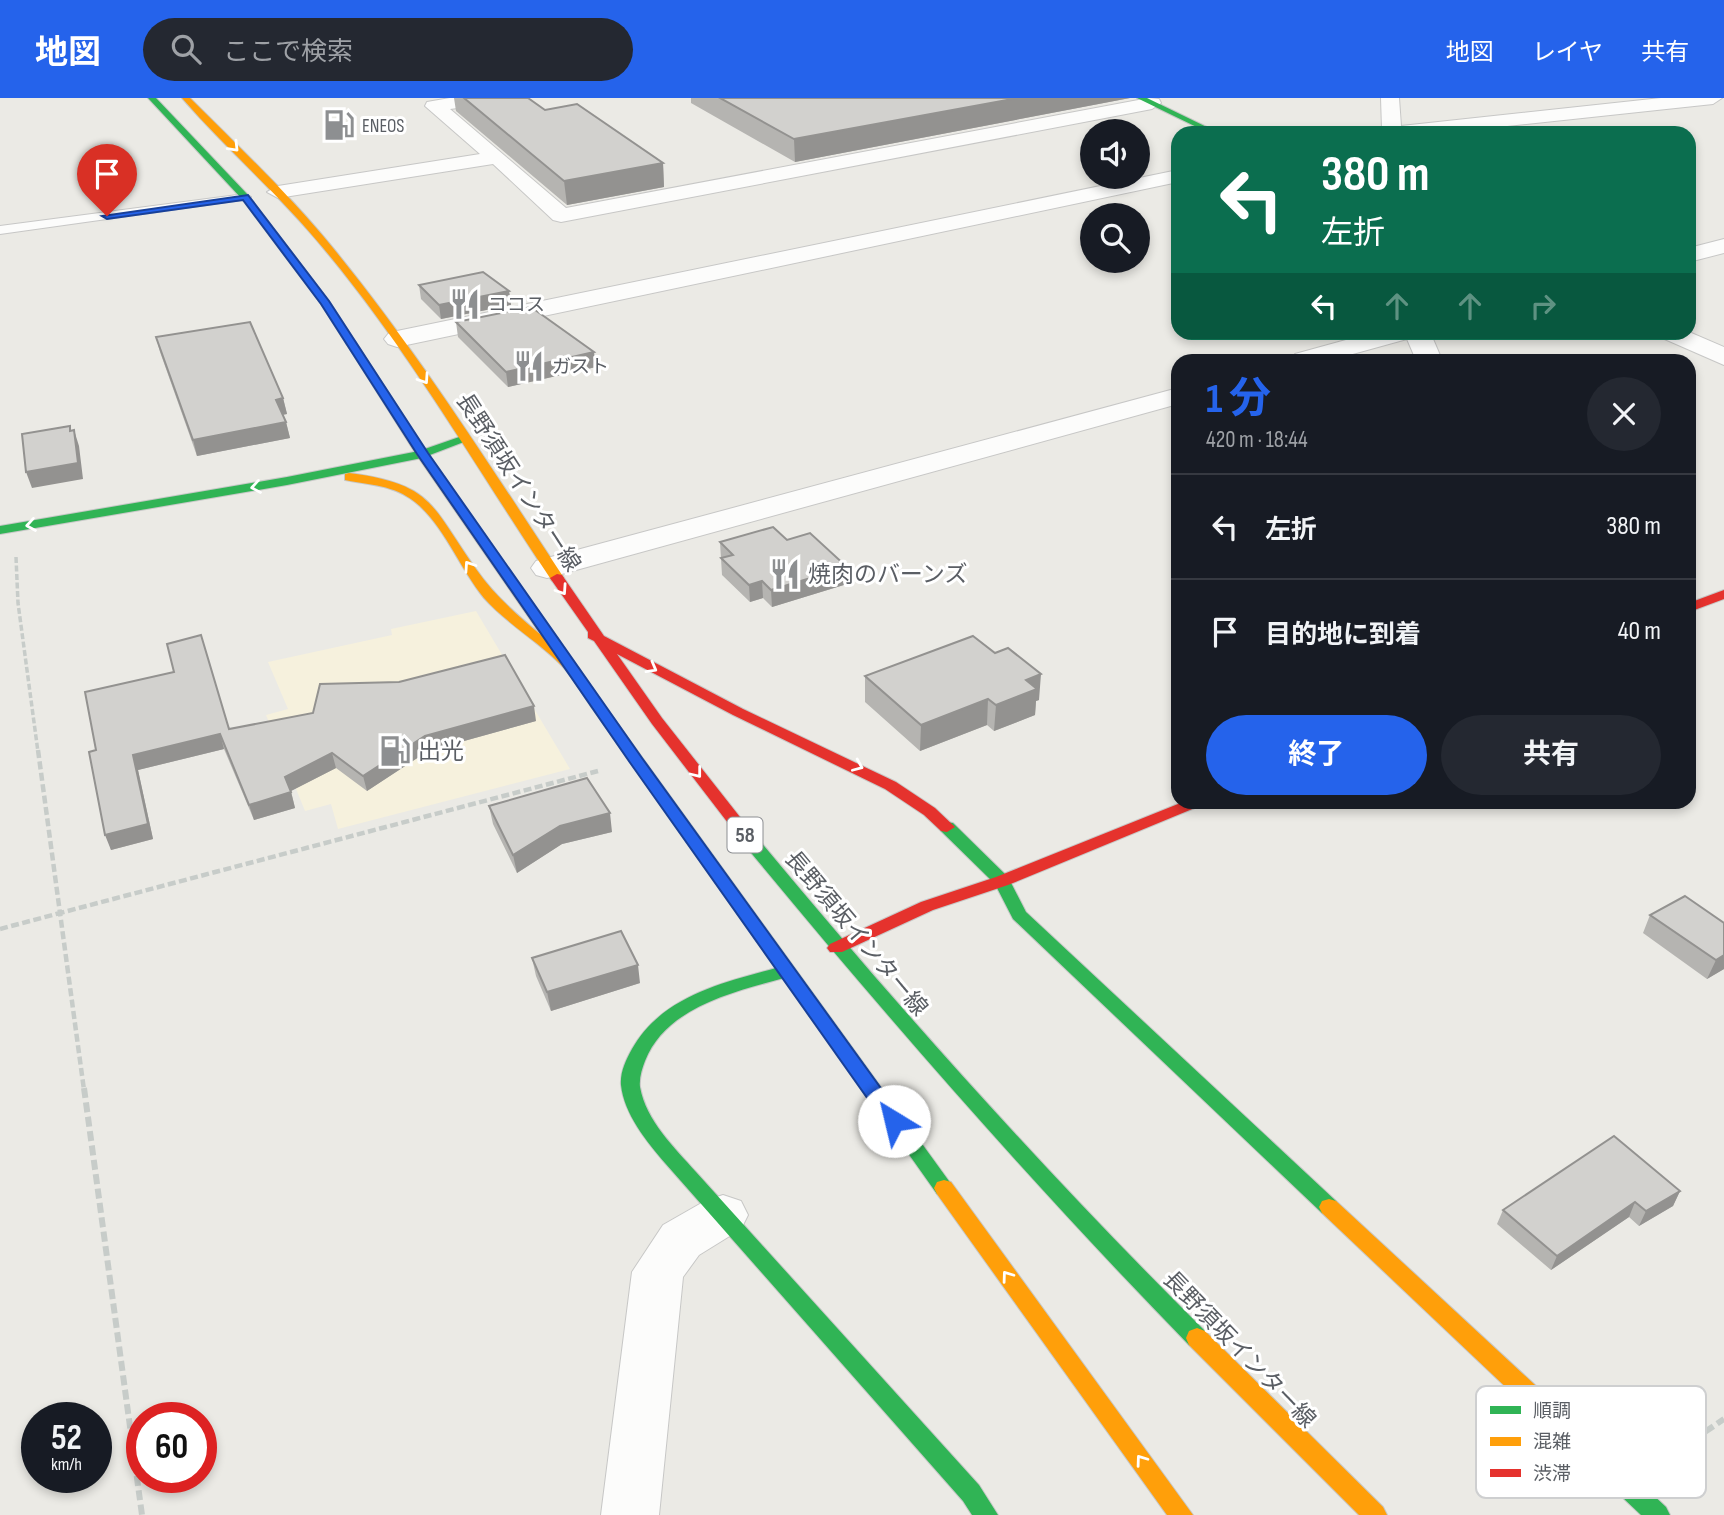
<!DOCTYPE html>
<html lang="ja">
<meta charset="utf-8">
<style>
:root{--surface:#171b24;--page:#242831;--text:#f1f3f6;--muted:#9ea1a6;--line:#363941;--accent:#2563eb}
body{margin:0;font-family:"Sofia Sans Condensed","Noto Sans JP",sans-serif;background:var(--page);color:var(--text);height:100vh;display:flex;flex-direction:column;font-size:26px;white-space:nowrap}
*{box-sizing:border-box;margin:0}
p{font-size:23px;color:var(--muted)}
.icon{flex:none;width:38px;height:38px;fill:none;stroke:currentColor;stroke-width:2;stroke-linecap:round;stroke-linejoin:round}
.map{position:relative;flex:1;overflow:hidden}
.sheet{position:absolute;left:1171px;top:256px;width:525px;height:455px;display:flex;flex-direction:column;background:var(--surface);border-radius:21px;box-shadow:0 4px 10px #0003}
.sheet>*{flex:none}
.guide{position:absolute;left:1171px;top:28px;width:525px;height:214px;border-radius:21px;box-shadow:0 4px 10px #0003;background:#0b6e4f;color:#fff;overflow:hidden}
.controls{position:absolute;left:1080px;top:21px;display:grid;gap:14px}
.controls a{display:grid;place-items:center;width:70px;height:70px;border-radius:50%;background:var(--surface);box-shadow:0 4px 10px #0003;font-size:35px}
.speed{position:absolute;left:21px;top:1304px;display:flex;gap:14px;font-size:35px;font-weight:700;text-align:center}
.speed>*{display:grid;place-content:center;width:91px;height:91px;border-radius:50%;background:var(--surface);box-shadow:0 4px 10px #0003;line-height:1}
.speed small{font-size:18px;font-weight:400}
.speed .limit{border:10px solid #d22;background:#fff;color:#111}
.pin{position:absolute;display:grid;place-items:center;width:60px;height:60px;color:#fff;margin:-72px -30px;border-radius:50% 50% 50% 0;rotate:-45deg;box-shadow:0 0 7px #0007}
.pin .icon{rotate:45deg}
.me{position:absolute;width:77px;margin:-38px;rotate:324deg;stroke-linejoin:round;filter:drop-shadow(0 0 5px #0008)}
.turn{display:flex;align-items:center;gap:24px;height:147px;padding:0 35px;font-size:32px}
.turn .icon{width:91px;height:91px;stroke-width:2.5}
.turn b{display:block;font-size:49px;line-height:60px}
.lanes{display:flex;align-items:center;height:66px;padding:0 35px;background:#0003;justify-content:center;gap:35px;direction:ltr}
.lanes .off{opacity:.35}
.round{display:grid;place-items:center;flex:none;width:74px;height:74px;border-radius:37px;background:var(--page)}
.headline{display:flex;align-items:center;justify-content:space-between;height:119px;padding:0 35px}
h1{font-size:42px;font-weight:700;line-height:52px;color:var(--accent)}
.action{display:flex;gap:14px;margin-top:auto;padding:14px 35px}
.action a{flex:1;height:80px;border-radius:42px;background:var(--accent);color:#fff;font-size:28px;font-weight:700;line-height:80px;text-align:center}
.action a+a{background:var(--page);color:var(--text)}
ul{padding:0;list-style:none}
li{display:flex;align-items:center;gap:21px;height:105px;padding:0 35px;border-top:2px solid var(--line)}
li div{flex:1}
li b{display:block;font-size:26px}
li em{font-style:normal}
header{display:flex;align-items:center;gap:42px;box-sizing:border-box;height:98px;padding:0 35px;background:var(--accent);color:#fff}
header strong{font-size:33px}
nav{display:flex;gap:38px;margin-inline-start:auto;font-size:24px}
.search{width:490px;height:63px;background:var(--page);display:flex;align-items:center;gap:18px;box-sizing:border-box;padding:0 24px;border-radius:38px;color:var(--muted);font-size:26px}
.map>svg:first-child{display:block}
.commercial{fill:#f6f1dd}
.lines{fill:none;stroke-linecap:round;stroke-linejoin:round}
.lane-casing{stroke:#c7c7c6;stroke-width:2}
.street-casing{stroke:#c7c7c6;stroke-width:2}
.fast-casing{stroke:#c7c8c7;stroke-width:2}
.slow-casing{stroke:#c7c8c7;stroke-width:2}
.jam-casing{stroke:#c7c8c7;stroke-width:2}
.path-far2{stroke:#c7ccc9;stroke-width:3.5;stroke-dasharray:6 2.5;stroke-linecap:butt}
.path-far1{stroke:#c7ccc9;stroke-width:4.5;stroke-dasharray:8 3.5;stroke-linecap:butt}
.path{stroke:#c7ccc9;stroke-width:6;stroke-dasharray:10 4.5;stroke-linecap:butt}
.lane{fill:#fcfcfb;fill-rule:evenodd}
.street{fill:#fcfcfb;fill-rule:evenodd}
.fast{fill:#30b455;fill-rule:evenodd}
.slow{fill:#ff9f0a;fill-rule:evenodd}
.jam{fill:#e5322d;fill-rule:evenodd}
.wall{fill:#b5b4b1}
.shaded-wall{fill:#939290}
.building{fill:#d2d1ce;stroke:#939290;stroke-width:2}
.oneway{stroke:#fff}
.route{fill:#2563eb;stroke:#184099;stroke-width:2}
.labels{text-anchor:middle;stroke-width:6;stroke-linejoin:round;paint-order:stroke}
.far-poi-label{font-size:19px;fill:#5a5e64;stroke:#fff;text-anchor:start}
.shield{fill:#fff;stroke:#8c8e92;stroke-width:2}
.shield-label{font-size:21px;font-weight:bold;fill:#5a5e64}
.street-label{font-size:23px;fill:#5a5e64;stroke:#fff}
.poi-label{font-size:23px;fill:#5a5e64;stroke:#fff;text-anchor:start}
.key{fill:#fff;stroke:#cecfd0;stroke-width:2}
.key-label{font-size:19px;fill:#5a5e64}
</style>
<header>
<strong>地図</strong>
<div class="search"><svg class="icon" aria-label="search" viewBox="0 0 24 24"><circle cx="10" cy="10" r="6"/><path d="M15 15l6 6"/></svg>ここで検索</div>
<nav><a>地図</a><a>レイヤ</a><a>共有</a></nav>
</header>
<div class="map">
<svg width="1724" height="1417" viewBox="0 0 1724 1417">
<rect width="100%" height="100%" fill="#ebeae5"/>
<path class="commercial" d="M476 513 570 671 338 731 331 706 305 713 266 617 288 611 268 564 392 537 391 531Z"/>
<g class="lines">
<defs>
<path id="lane" d="M245 96 251 99 249 101 0 136V128Z"/>
<path id="street" d="M450 0H498L489 6 450 11 566 110 1149 0 1159 1 1161 5 1152 11 561 124 553 122 493 66 278 100 267 94 278 88 480 56 425 8 427 4Z
M1381 0H1399L1401 28 1661 0H1722L1713 6 1442 35H1378L1382 31Z
M1178 72V84L397 249 388 246 384 241 388 236 397 233Z
M1724 141V155L1689 164V150Z
M1375 234H1430L1442 262H1416L1407 241 1331 262H1291L1295 256Z
M1657 234H1689L1724 249V267L1660 239Z
M1178 290V306L558 477 547 480 536 477 531 470 536 463Z
M723 1097 741 1103 748 1117 741 1131 699 1157 683 1179 659 1417H601L632 1174 663 1127 705 1103Z"/>
<path id="fast" d="M148 0H156L248 97 329 203 356 245 355 247H347L321 206 242 101Z
M1137 0H1147L1219 35H1209Z
M465 337 469 338V342L422 360 287 387 0 436V428L287 379 419 353Z
M597 603 602 604 954 1090 951 1096 944 1098 937 1096 784 880C734 894 666 909 645 963 642 971 639 980 640 989 646 1023 675 1050 696 1074L979 1387 998 1417H972L963 1403 665 1065C647 1044 624 1016 621 987 620 974 626 962 632 951 662 898 722 885 776 870L590 607Z
M947 724 953 725 1008 779 1026 814 1336 1103 1339 1109 1336 1115 1329 1117 1322 1115 1013 821 995 786 941 733 939 729Z
M754 742 760 743C901 913 1048 1077 1205 1233L1208 1240 1205 1247 1197 1250 1189 1247C1034 1088 889 922 748 751L746 747 748 743Z
M1593 1345 1601 1348 1666 1409 1670 1417H1641L1585 1364 1581 1356 1585 1348Z"/>
<path id="slow" d="M182 0H190C239 49 289 96 333 150 418 254 490 368 564 480L562 483H552C477 371 410 254 324 151 280 97 227 52 182 0Z
M347 243H355L427 355 604 607 602 610H592C583 597 575 582 564 570 541 545 508 527 484 500 460 471 444 427 415 404 394 387 370 387 345 382V376L349 375C434 386 431 408 476 471 494 497 517 517 541 537L416 356 346 245Z
M944 1082 951 1084 1193 1417H1167L937 1096 934 1090 937 1084Z
M1329 1101 1336 1103 1601 1348 1605 1356 1601 1364 1593 1367 1585 1364 1322 1115 1319 1109 1322 1103Z
M1197 1230 1205 1233 1383 1409 1387 1417H1359L1189 1247 1186 1240 1189 1233Z"/>
<path id="jam" d="M557 476 562 477 604 538 743 611 896 684 935 710 955 729 947 734 941 733 924 717 885 691 733 617 617 556 662 620 762 747 760 751H748L652 626 594 543 588 540V534L550 480Z
M1724 492V501L1689 514V505Z
M1183 704H1204L1202 707 1008 787 933 812 842 854H830L827 850 830 846 921 804 996 779Z"/>
</defs>
<use href="#lane" class="lane-casing"/>
<use href="#street" class="street-casing"/>
<use href="#fast" class="fast-casing"/>
<use href="#slow" class="slow-casing"/>
<use href="#jam" class="jam-casing"/>
<path class="path-far2" d="M16 459 18 505 38 654"/>
<path class="path-far1" d="M38 652 60 815 598 673
M0 831 60 815 84 992"/>
<path class="path" d="M84 990 142 1417
M1669 1358 1724 1321"/>
<use href="#lane" class="lane"/>
<use href="#street" class="street"/>
<use href="#fast" class="fast"/>
<use href="#slow" class="slow"/>
<use href="#jam" class="jam"/>
</g>
<path class="wall" d="M454 0H528L545 12 663 65 664 89 567 107 456 13Z
M691 0H1130L795 64 691 5Z
M419 187 509 193 511 207 441 221 421 201Z
M456 224 596 269 508 289 458 239Z
M156 239 283 300 287 316 283 317 286 324 290 340 197 358 160 254Z
M787 442 847 469V486L772 509 763 500 750 504 722 477 720 444Z
M865 578 1039 602 1036 603 1035 617 994 633 987 627 920 653 865 604Z
M313 615 536 623 428 653 367 693 336 670 291 693 295 710 254 722 224 651 138 672 153 741 111 752 89 654 229 631Z
M489 708 612 734 562 746 517 775 493 726Z
M1650 817 1724 825V871L1707 881 1643 835Z
M532 860 640 885 551 913 536 878Z
M1680 1093 1673 1108 1639 1128 1629 1119 1551 1172 1497 1126 1503 1112Z"/>
<path class="shaded-wall" d="M1018 0H1130L795 64 794 41Z
M663 65 664 89 567 107 564 83Z
M509 193 511 207 441 221 439 207Z
M594 254 596 269 508 289 506 274Z
M283 300 287 316 280 317 276 302Z
M286 324 290 340 197 358 193 342Z
M74 332 79 348 83 381 32 390 26 374Z
M847 469V486L772 509 771 492Z
M762 483 763 500 750 504 749 487Z
M1041 576 1039 602 1036 603 1035 617 994 633 996 607 1026 582Z
M988 601 987 627 920 653 921 627Z
M534 608 536 623 428 653 367 693 363 678 425 638Z
M220 636 224 651 138 672 153 741 111 752 105 737 133 657Z
M332 655 336 670 289 694 285 679Z
M291 694 295 710 254 722 249 707Z
M610 715 612 734 562 746 517 775 513 757 560 728Z
M1724 857V871L1707 881 1716 862Z
M638 867 640 885 551 913 547 894Z
M1680 1093 1673 1108 1639 1128 1646 1113Z
M1635 1104 1629 1119 1551 1172 1557 1158Z"/>
<path class="building" d="M464 0H528L545 12 577 6 663 65 564 83Z
M720 0H1018L794 41Z
M483 174 509 193 439 207 419 187Z
M531 209 594 254 506 274 456 224Z
M250 224 283 300 276 302 286 324 193 342 156 239Z
M70 328V333L74 332 78 365 26 374 22 336Z
M773 429 787 442 810 435 847 469 771 492 762 483 749 487 721 460 733 457 720 444Z
M201 537 229 631 313 615 320 586 399 584 505 557 534 608 425 638 363 678 332 655 285 679 291 694 249 707 220 636 133 657 148 726 105 737 89 654 96 652 85 594 174 574 167 546Z
M973 538 995 555 1008 550 1041 576 1026 582 1037 591 996 607 988 601 921 627 865 578Z
M587 680 610 715 560 728 513 757 489 708Z
M1685 798 1724 825V857L1716 862 1650 817Z
M621 833 638 867 547 894 532 860Z
M1614 1038 1680 1093 1646 1113 1635 1104 1557 1158 1503 1112Z"/>
<defs><path id="oneway-chevron" d="M-2-3.5L2.5 0L-2 3.5" fill="none" stroke-width="1.6" stroke-linecap="round" stroke-linejoin="round" transform="scale(1.75)"/></defs>
<g class="oneway">
<use href="#oneway-chevron" transform="translate(234 49) rotate(46)"/>
<use href="#oneway-chevron" transform="translate(424 281) rotate(56)"/>
<use href="#oneway-chevron" transform="translate(256 389) rotate(170)"/>
<use href="#oneway-chevron" transform="translate(31 427) rotate(170)"/>
<use href="#oneway-chevron" transform="translate(469 468) rotate(-124)"/>
<use href="#oneway-chevron" transform="translate(562 492) rotate(56)"/>
<use href="#oneway-chevron" transform="translate(652 570) rotate(29)"/>
<use href="#oneway-chevron" transform="translate(858 668) rotate(23)"/>
<use href="#oneway-chevron" transform="translate(697 675) rotate(52)"/>
<use href="#oneway-chevron" transform="translate(1007 1178) rotate(-126)"/>
<use href="#oneway-chevron" transform="translate(1141 1362) rotate(-126)"/>
</g>
<path class="route" d="M248 97 329 203 428 355 642 660 901 1018 904 1023 901 1028H887L631 666 417 356 321 206 243 102 107 121 102 118Z"/>
<defs>
<symbol id="fuel-bare" viewBox="-9 -9 18 18"><path d="M-5.5-6h7V0h2V4h1.3V-2.5L3-4.5l.8-.8L6-3V5H2.5V1h-1V6h-7ZM-4.2-4.7v3.2H.2V-4.7Z" fill="#8d8f91" stroke="#fff" stroke-width="2.5" paint-order="stroke"/></symbol>
<symbol id="restaurant-bare" viewBox="-9 -9 18 18"><path d="M-5-6h1v4h1v-4h1v4h1v-4h1v5L-1.5 .5V6h-2V.5L-5-1ZM5-6V6H3V1.5H1.5Q1.5-4 5-6Z" fill="#8d8f91" stroke="#fff" stroke-width="2.5" paint-order="stroke"/></symbol>
</defs>
<g fill-rule="evenodd">
<use href="#fuel-bare" x="317" y="5" width="44" height="44"/>
<use href="#restaurant-bare" x="443" y="184" width="44" height="44"/>
<use href="#restaurant-bare" x="507" y="246" width="44" height="44"/>
<use href="#restaurant-bare" x="763" y="454" width="44" height="44"/>
<use href="#fuel-bare" x="373" y="631" width="44" height="44"/>
</g>
<g class="labels">
<g class="far-poi-label">
<text x="362" y="34">ENEOS</text>
<text x="488" y="213">ココス</text>
<text x="552" y="275">ガスト</text>
</g>
<rect class="shield" x="727.5" y="719.5" width="35" height="35" rx="5"/>
<g class="shield-label">
<text x="745" y="744">58</text>
</g>
<g class="street-label">
<text transform="translate(519 384) rotate(57)" y="8">長野須坂インター線</text>
<text transform="translate(857 835) rotate(50)" y="8">長野須坂インター線</text>
<text transform="translate(1240 1251) rotate(46)" y="8">長野須坂インター線</text>
</g>
<g class="poi-label">
<text x="808" y="484">焼肉のバーンズ</text>
<text x="418" y="661">出光</text>
</g>
</g>
<rect x="1476" y="1288" width="230" height="112" rx="10" class="key"/>
<rect x="1490" y="1308" width="31" height="8" fill="#30b455"/>
<rect x="1490" y="1339" width="31" height="9" fill="#ff9f0a"/>
<rect x="1490" y="1371" width="31" height="8" fill="#e5322d"/>
<g class="key-label">
<text x="1533" y="1319">順調</text>
<text x="1533" y="1350">混雑</text>
<text x="1533" y="1382">渋滞</text>
</g>
</svg>
<div class="controls">
<a><svg class="icon" aria-label="sound" viewBox="0 0 24 24"><path d="M4 9h4l5-4v14l-5-4H4zM17 9q2 3 0 6"/></svg></a>
<a><svg class="icon" aria-label="search" viewBox="0 0 24 24"><circle cx="10" cy="10" r="6"/><path d="M15 15l6 6"/></svg></a>
</div>
<div class="speed"><div>52<small>km/h</small></div><div class="limit">60</div></div>
<div class="pin" style="left:107px;top:118px;background:#d93025"><svg class="icon" aria-label="arrive" viewBox="0 0 24 24"><path d="M6 21V4h12l-3 4 3 4H6"/></svg></div>
<svg class="me" style="left:894px;top:1023px" viewBox="-20 -20 40 40"><circle r="19" fill="#fff"/><path d="M0-13L10 11 0 6-10 11z" fill="#2563eb"/></svg>
<div class="guide">
<div class="turn"><svg class="icon" aria-label="left" viewBox="0 0 24 24"><path d="M17 20v-9H6M10 6l-5 5 5 5"/></svg><div><b>380 m</b>左折</div></div>
<div class="lanes"><svg class="icon" aria-label="left" viewBox="0 0 24 24"><path d="M17 20v-9H6M10 6l-5 5 5 5"/></svg><svg class="icon off" aria-label="ahead" viewBox="0 0 24 24"><path d="M12 20V5M6 11l6-6 6 6"/></svg><svg class="icon off" aria-label="ahead" viewBox="0 0 24 24"><path d="M12 20V5M6 11l6-6 6 6"/></svg><svg class="icon off" aria-label="right" viewBox="0 0 24 24"><path d="M7 20v-9h11M14 6l5 5-5 5"/></svg></div>
</div>
<section class="sheet">
<div class="headline"><div><h1>1 分</h1><p>420 m · 18:44</p></div><a class="round"><svg class="icon" aria-label="close" viewBox="0 0 24 24"><path d="M6 6l12 12M18 6L6 18"/></svg></a></div>
<ul>
<li><svg class="icon" aria-label="left" viewBox="0 0 24 24"><path d="M17 20v-9H6M10 6l-5 5 5 5"/></svg><div><b>左折</b></div><em>380 m</em></li>
<li><svg class="icon" aria-label="arrive" viewBox="0 0 24 24"><path d="M6 21V4h12l-3 4 3 4H6"/></svg><div><b>目的地に到着</b></div><em>40 m</em></li>
</ul>
<div class="action"><a>終了</a><a>共有</a></div>
</section>
</div>
